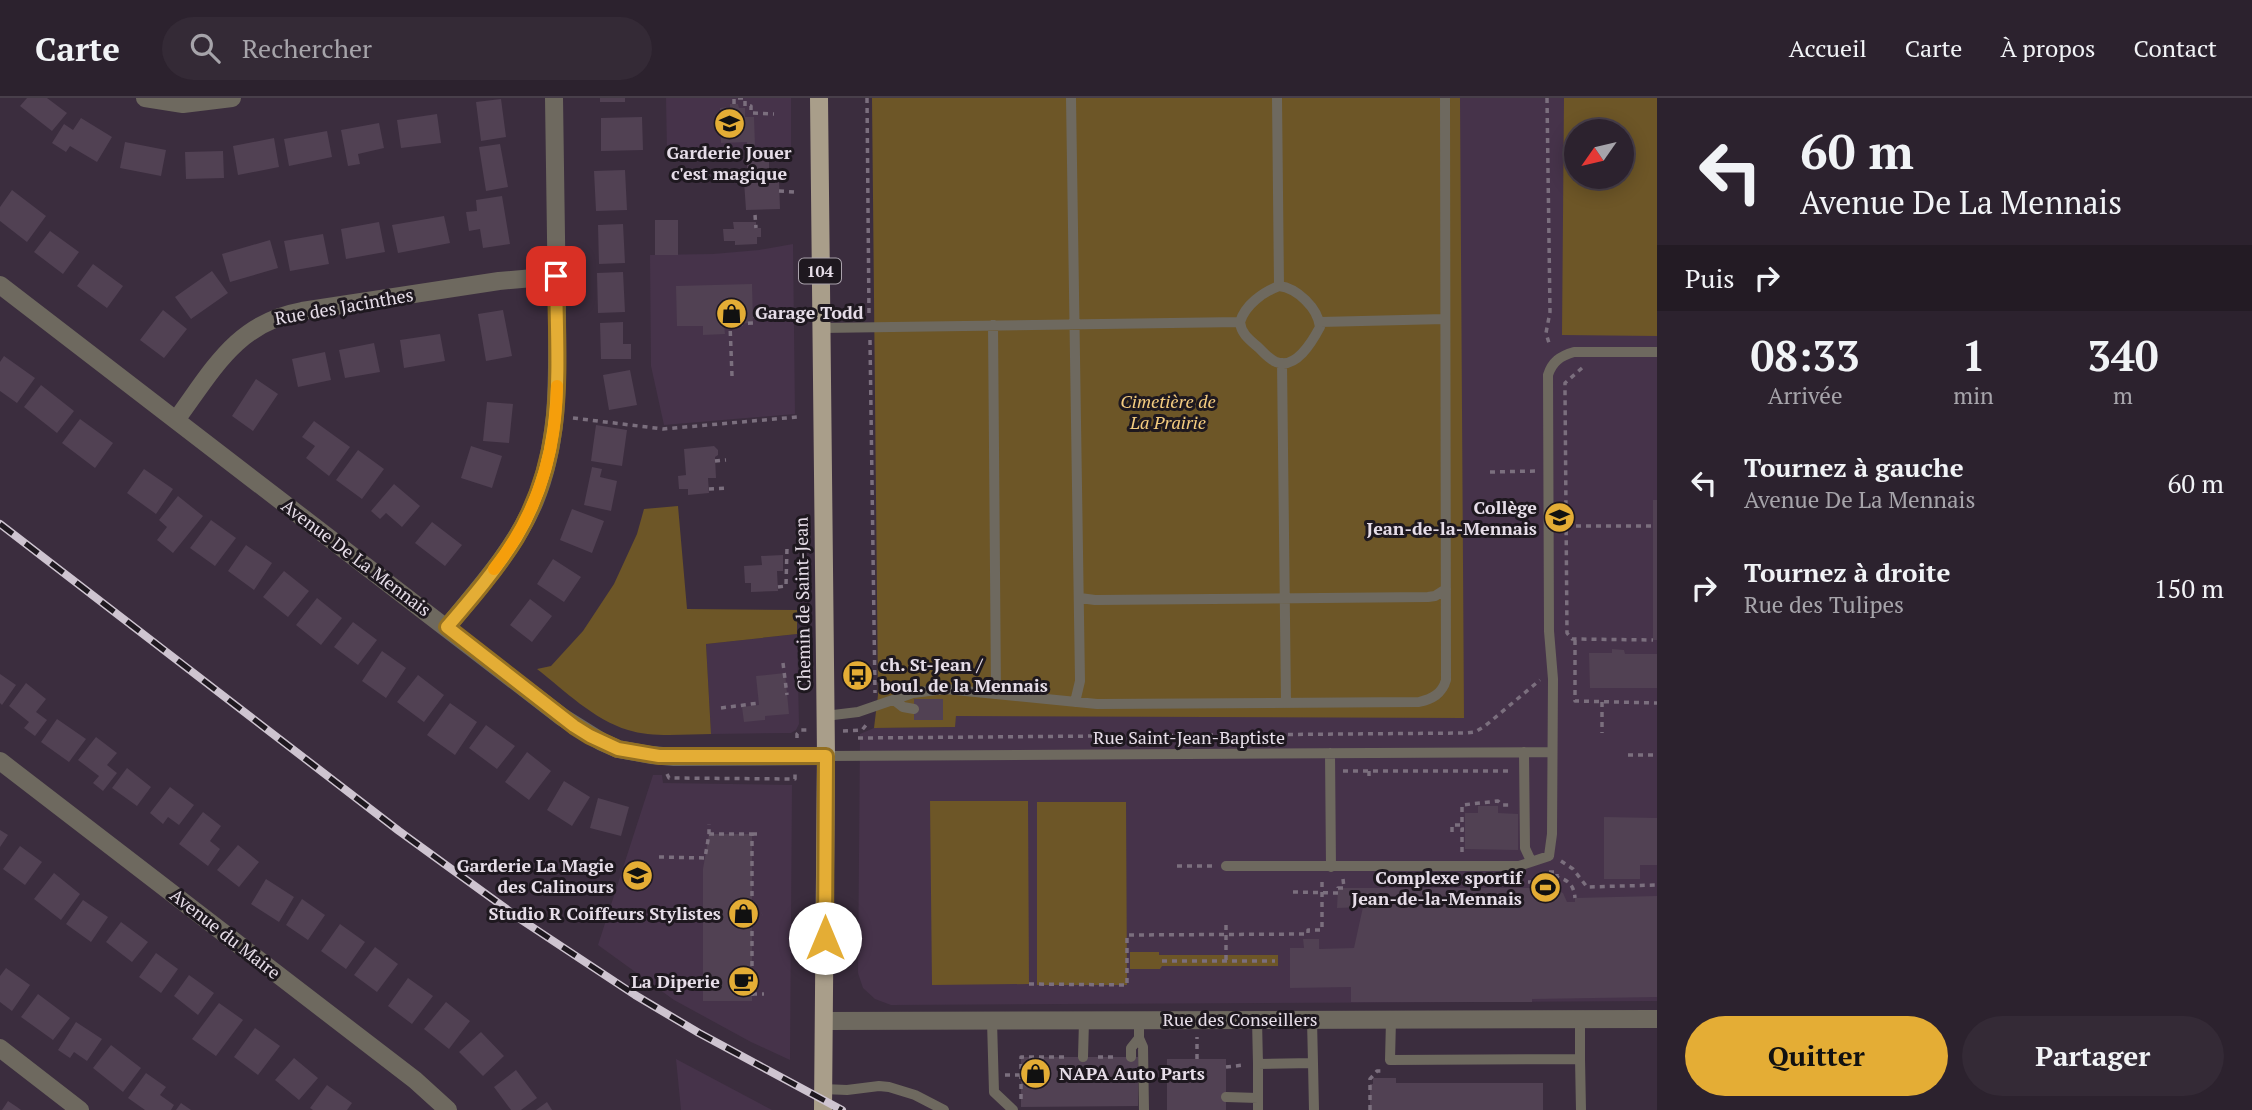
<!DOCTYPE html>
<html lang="fr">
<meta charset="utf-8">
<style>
:root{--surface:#2c222e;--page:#342a36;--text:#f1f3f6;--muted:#a6a4aa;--line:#483f4a;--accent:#e4ad35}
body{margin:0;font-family:"PT Serif",serif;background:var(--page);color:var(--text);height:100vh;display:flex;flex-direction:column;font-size:26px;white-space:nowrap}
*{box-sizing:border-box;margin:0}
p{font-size:23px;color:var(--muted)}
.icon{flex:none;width:38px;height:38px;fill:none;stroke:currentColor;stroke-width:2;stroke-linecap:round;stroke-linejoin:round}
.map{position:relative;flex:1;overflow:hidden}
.details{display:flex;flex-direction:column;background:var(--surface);width:595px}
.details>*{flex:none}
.top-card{background:#2c222e;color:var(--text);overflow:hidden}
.needle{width:46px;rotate:236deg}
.buttons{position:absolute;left:1564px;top:21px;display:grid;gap:14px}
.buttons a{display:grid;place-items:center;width:70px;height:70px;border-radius:50%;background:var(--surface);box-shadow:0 4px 18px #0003,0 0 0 2px var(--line);font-size:35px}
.pin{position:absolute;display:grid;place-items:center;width:60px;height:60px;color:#fff;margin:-30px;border-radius:14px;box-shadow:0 4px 10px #0006}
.me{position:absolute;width:77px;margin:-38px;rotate:0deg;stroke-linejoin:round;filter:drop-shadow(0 0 5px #0008)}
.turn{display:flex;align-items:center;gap:24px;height:147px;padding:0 28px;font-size:32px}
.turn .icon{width:91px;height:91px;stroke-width:2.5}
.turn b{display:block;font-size:49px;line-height:60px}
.then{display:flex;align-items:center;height:66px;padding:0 28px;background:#0003;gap:14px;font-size:26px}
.eta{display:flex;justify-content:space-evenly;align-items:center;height:119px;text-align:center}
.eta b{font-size:42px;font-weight:700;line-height:49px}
.primary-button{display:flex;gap:14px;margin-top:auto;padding:14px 28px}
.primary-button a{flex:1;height:80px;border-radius:42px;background:var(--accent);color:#111;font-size:28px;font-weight:700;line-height:80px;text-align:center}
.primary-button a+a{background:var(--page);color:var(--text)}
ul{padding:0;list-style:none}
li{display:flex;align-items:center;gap:21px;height:105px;padding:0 28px}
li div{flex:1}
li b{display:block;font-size:26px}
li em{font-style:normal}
header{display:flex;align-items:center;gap:42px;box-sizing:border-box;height:98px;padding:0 35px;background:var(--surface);border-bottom:2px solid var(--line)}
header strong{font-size:33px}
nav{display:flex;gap:38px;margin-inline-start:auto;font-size:24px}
.search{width:490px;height:63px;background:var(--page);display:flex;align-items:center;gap:18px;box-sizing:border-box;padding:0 24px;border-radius:38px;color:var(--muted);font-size:26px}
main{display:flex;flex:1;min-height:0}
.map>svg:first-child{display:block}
.built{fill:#46334a;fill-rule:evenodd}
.green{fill:#6d5627;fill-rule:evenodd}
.building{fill:#514153}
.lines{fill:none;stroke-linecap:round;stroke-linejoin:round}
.path{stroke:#7b6f7e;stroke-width:3.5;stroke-dasharray:5 5;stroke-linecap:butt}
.lane{stroke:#6e695f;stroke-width:10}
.street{stroke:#6e695f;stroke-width:18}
.primary{stroke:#a99e8a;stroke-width:18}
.rail-casing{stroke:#cec4d0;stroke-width:8}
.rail{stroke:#1e181f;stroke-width:5;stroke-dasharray:16;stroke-linecap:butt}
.route-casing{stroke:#947022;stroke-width:18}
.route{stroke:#e4ad35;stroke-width:12}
.slow{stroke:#f59e0b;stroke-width:12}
.labels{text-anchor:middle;stroke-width:6;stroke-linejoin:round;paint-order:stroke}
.shield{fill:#1e181f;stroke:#aaa2ac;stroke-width:2}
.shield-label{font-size:16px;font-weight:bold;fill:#e6dde8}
.poi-label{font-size:18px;font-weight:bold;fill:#e6dde8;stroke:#1e181f;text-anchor:end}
.street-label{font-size:18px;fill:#e6dde8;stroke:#1e181f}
.park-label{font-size:18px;font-style:italic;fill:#f4cc80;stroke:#1e181f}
</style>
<header>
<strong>Carte</strong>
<div class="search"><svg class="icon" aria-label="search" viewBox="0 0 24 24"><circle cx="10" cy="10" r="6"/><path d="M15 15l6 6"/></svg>Rechercher</div>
<nav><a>Accueil</a><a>Carte</a><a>À propos</a><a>Contact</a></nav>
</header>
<main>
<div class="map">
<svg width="1657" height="1012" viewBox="0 0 1657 1012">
<rect width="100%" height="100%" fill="#3b2d3e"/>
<path class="built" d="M666 0H791V49L667 54Z
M1460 0H1657V903L891 907 875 901 863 890 858 875 860 636 874 630 954 629 956 618 1460 221ZM1577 33H1622V79H1577Z
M793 146 795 316 664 327 651 268 650 157 713 156 759 152Z
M797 536 799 626 796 632 791 635 711 636 706 546Z
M653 677H662L663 685 792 687 790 962 751 944 674 902 598 847Z
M676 961 757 1004 772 1012H681Z"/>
<path class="green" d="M872 0H1460L1464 620 956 618 955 629 874 630 878 597Z
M1564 0H1657V238L1562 237ZM1577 33H1622V79H1577Z
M678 408 687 511 797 512V536L706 546 711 636C686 636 652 640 628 632 594 622 564 592 537 571L551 568 583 533 614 486 637 436 644 411Z
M930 703H1028L1029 886 932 887Z
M1037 704H1126L1127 887H1037Z
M1130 854H1159V857H1278V868H1162L1160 871H1130Z"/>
<path class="building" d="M27 0H47L67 15 52 33 20 8Z
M600 0H625V4H600Z
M501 1 506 39 481 43 476 4Z
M730 6H738L739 10H745V19H754L755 48 747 49V44L721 45 720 10 730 9Z
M437 16 441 45 401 50 397 22Z
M642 19 643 52 601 53V20Z
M81 20 112 39 97 64 70 48 66 54 52 45 64 26 73 32Z
M379 25 384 50 358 56 360 66 348 68 341 32Z
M327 33 332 59 289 68 284 41Z
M274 40 279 69 238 77 233 48Z
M125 44 166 52 161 78 120 70Z
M500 46 508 89 486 93 479 49Z
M223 53 224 80 186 81 185 54Z
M769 62V82H779L780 111 746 112 744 83H747V63Z
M625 72 627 112 596 113 594 73Z
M12 92 46 118 27 144 0 123V109Z
M502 98 510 146 483 150 480 131 469 133 466 114 477 113 476 102Z
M444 118 450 145 398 155 392 127Z
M655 122H678V157H655Z
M379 124 385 154 346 161 341 131Z
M733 124H756V130H761V139H757V146L735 147V143H724L723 131H734Z
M623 126 625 165 599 166 598 127Z
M50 133 79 154 63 176 34 154Z
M323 136 329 166 290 173 284 143Z
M270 142 278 170 230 184 222 156Z
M93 166 123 188 107 210 77 188Z
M212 173 228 195 191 221 175 199Z
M623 174 625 214 598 215 597 175Z
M752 186 753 225 724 226 725 236 703 237V228H677L676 188Z
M163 212 187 231 164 260 140 242Z
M503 212 512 258 486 263 478 216Z
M623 224V246H631V261H601L600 225Z
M440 236 445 263 404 270 400 242Z
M374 245 380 274 345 280 339 252Z
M325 254 331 282 298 289 292 261Z
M4 258 35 280 17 305 0 293V264Z
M630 272 637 307 609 312 603 277Z
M256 281 278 296 253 333 232 318Z
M41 287 74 313 57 335 24 309Z
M487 304 513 306 509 345 483 343Z
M80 321 113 345 95 370 62 345Z
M314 323 350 349 329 378 306 360 315 348 302 339Z
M596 327 627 332 622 368 591 363Z
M471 348 502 358 492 390 461 380Z
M714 348 718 352V357L715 359 716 380H708L709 395 688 397V391H679L678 378 686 377 684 351Z
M358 352 384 371 362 401 336 382Z
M592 369 602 371 600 379 617 383 611 413 584 407Z
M144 371 173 391 156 416 127 395Z
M394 386 420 408 402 429 386 415 380 421 371 413Z
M178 398 203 418 173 455 157 442 167 429 159 422Z
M1653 402H1657V542H1653Z
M572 411 604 423 592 455 560 442Z
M211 422 236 440 215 468 190 450Z
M432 424 462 447 445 468 415 445Z
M246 447 272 465 254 492 228 473Z
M783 457V473H777L778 493 751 494V485H745L744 468 762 467 761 458Z
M553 461 581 479 564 504 537 486Z
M284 473 309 493 288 519 263 499Z
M317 500 342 520 321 547 296 527Z
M530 501 552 518 532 544 510 527Z
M353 524 377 542 358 567 334 549Z
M1612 551 1624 552 1625 556H1657V590H1590L1589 555H1612Z
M382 553 406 570 386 600 362 583Z
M785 575 789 616 765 618V622L744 624 742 609 759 607 756 578Z
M0 576 16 587 2 607 0 605Z
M418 577 444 597 424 624 397 604Z
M26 585 46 601 36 614 47 622 35 638 24 630 29 624 9 608Z
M914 601H943V622H914Z
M450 605 477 624 455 657 427 637Z
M57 621 86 641 69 664 41 644Z
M486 627 515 648 497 671 469 650Z
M96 639 117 655 107 667 117 675 103 693 93 685 99 678 78 662Z
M527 654 551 673 529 702 505 684Z
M127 670 151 689 137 708 112 690Z
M564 683 590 699 572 728 547 712Z
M170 689 194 707 179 727 168 719 163 726 150 715Z
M598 700 629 709 621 738 590 730Z
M1478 708H1498V715L1518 716V752L1465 751V715H1478Z
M203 714 221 728 210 743 220 751 208 768 179 746Z
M1604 719 1657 720V767H1640V781H1604Z
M0 732 8 737 0 749Z
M709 736H752V903H703V771Z
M238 747 259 764 239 789 217 772Z
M20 748 42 764 25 787 3 771Z
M54 775 80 796 61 822 34 801Z
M266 781 294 799 279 824 251 806Z
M1534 781H1554V791L1563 795 1567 804H1575V800L1657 798V899L1532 901V904H1351V889L1290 890V850H1304L1303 841H1319V851L1354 850 1363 809 1337 810 1338 790H1533Z
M302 801 325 817 308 842 286 827Z
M83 802 108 819 91 844 66 826Z
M121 824 148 844 132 864 106 844Z
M340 826 365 844 346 871 321 853Z
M375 849 398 866 377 894 354 877Z
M156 855 178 871 161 895 139 879Z
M6 870 30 887 12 913 0 904V878Z
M189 877 214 895 198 917 174 898Z
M408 880 433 898 412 926 388 908Z
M38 896 70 920 53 942 21 919Z
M446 904 470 923 449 951 424 931Z
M219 905 243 922 216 958 192 941Z
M76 924 102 941 87 963 74 954 70 960 58 952Z
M255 930 280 948 258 977 234 959Z
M481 934 504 958 483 978 459 954Z
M111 947 141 970 123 994 93 970Z
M1021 959H1138V1008L1021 1009Z
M294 960 318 980 299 1002 275 982Z
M1167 961H1226V1012H1167Z
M516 972 537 1000 521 1012H511L494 989Z
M146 975 166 989 160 997 174 1007 171 1012H145L128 1000Z
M1373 980H1396V985H1543V1012H1370V986H1373Z
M327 987 352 1005 347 1012H313L310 1010Z
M8 1003 17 1009 21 1012H2Z
M547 1004 552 1012H536Z
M181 1005 191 1012H176Z"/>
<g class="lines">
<path class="path" d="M867 0 869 217
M1547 0 1550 214 1546 235 1549 245
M734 6V0H745V8H751V15L774 16
M779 93 794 94
M755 117 756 130
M870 242 875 595
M1582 270 1565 285V292L1567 535 1572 541 1653 542
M732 278 730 226 753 225 759 211
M573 320 663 331 797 319
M715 363 726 362
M1490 374 1537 373
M709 391 728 390
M1566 428H1653
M778 489 786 488 787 450
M1575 542V603L1657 605
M783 565 787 597
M1602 604V635
M721 610 759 605
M843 633 862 632 867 626
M797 640V636L801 632H807
M858 640 1466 635 1475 634 1485 628 1540 582
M1628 657H1657
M1343 673H1510
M1369 673V681
M667 676 669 680 795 681V676
M1452 734V727H1462V707L1498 703 1502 707H1512
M709 736H752V903
M752 736H761
M1462 754V731H1465
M659 759 705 760 709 736V726
M1561 763 1573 771 1587 789 1657 787
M1177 768H1213
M1549 774H1557V779C1569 782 1574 788 1575 800
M1518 784H1534
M1293 794 1338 795V790H1344L1343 781
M752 817 762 816
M1226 827V863
M1162 863H1275
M1029 886 1127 887V837L1308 836V832H1322V780
M752 896H764
M1098 959H1118
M1197 961V939
M1226 969 1244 967
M1005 977H1020
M1021 1001V959H1069
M1370 1012V981L1377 973H1381"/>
<path class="lane" d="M1071 0 1080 583 1075 604
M1277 0 1279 188
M1279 188C1297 190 1318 210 1320 229 1312 244 1296 272 1276 264 1269 261 1264 255 1259 250 1250 242 1241 236 1240 224 1245 207 1263 194 1279 188Z
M1320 224 1445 221
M993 227 996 596
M821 230 1240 224
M1282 265 1286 605
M1080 500 1095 502 1428 499 1435 498 1446 491
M894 602 903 609 914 611
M825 618 858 614 913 595 945 591 1097 606 1419 604C1432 601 1442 596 1446 582L1445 0
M1524 654 1525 750 1531 763
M1330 655 1331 769
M826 658 1552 654
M1226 768H1519L1549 758 1552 736 1553 581 1549 533 1548 277C1552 264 1560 258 1574 254H1657
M1257 922 1258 966 1313 965 1312 922
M1391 922 1390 962 1580 961V921
M992 923 994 994 1013 1012
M1139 923V940L1143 949 1144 1012
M1083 959 1084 923
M1131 959V950L1139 940
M1580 961 1581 1012
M1313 965 1314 1012
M823 991 847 992 879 988 889 989 915 997 944 1012
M1226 999 1258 1000
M1258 1012V966"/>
<path class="street" d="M145 0 183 6 232 0
M0 187 562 619 602 644 618 651 651 657 674 659 826 658
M176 322C213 272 236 225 302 213L499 183 556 178
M447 529C479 490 515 451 535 403 561 340 557 275 557 208 556 139 555 69 554 0
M0 663 415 982 448 1012
M824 923 1657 921
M0 950 80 1012"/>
<path class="primary" d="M819 0 826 658 823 1012"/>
<defs>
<path id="rail" d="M0 426 399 733 523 823 635 897 699 935 842 1012"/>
</defs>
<use href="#rail" class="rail-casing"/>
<use href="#rail" class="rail"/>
</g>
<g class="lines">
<defs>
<path id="route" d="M556 178C557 273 567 355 516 440 496 472 471 501 447 529L574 628 590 638 618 651 659 658H826L825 840"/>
</defs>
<use href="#route" class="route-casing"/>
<use href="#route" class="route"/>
<path class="slow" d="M494 471C536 418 556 355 557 288"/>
</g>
<defs>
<symbol id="school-disc" viewBox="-11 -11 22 22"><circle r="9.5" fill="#e4ad35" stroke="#1e181f"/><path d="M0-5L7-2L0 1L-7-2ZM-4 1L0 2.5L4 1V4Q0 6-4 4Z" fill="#111"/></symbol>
<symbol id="shop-disc" viewBox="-11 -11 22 22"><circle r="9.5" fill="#e4ad35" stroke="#1e181f"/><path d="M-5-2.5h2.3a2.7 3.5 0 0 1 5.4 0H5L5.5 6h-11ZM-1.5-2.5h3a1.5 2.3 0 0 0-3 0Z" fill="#111"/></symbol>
<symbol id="bus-disc" viewBox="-11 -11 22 22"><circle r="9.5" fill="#e4ad35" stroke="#1e181f"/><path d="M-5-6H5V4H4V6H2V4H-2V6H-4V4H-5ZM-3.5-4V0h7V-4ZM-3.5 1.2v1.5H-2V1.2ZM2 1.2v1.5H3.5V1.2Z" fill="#111"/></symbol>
<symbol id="stadium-disc" viewBox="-11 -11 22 22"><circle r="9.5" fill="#e4ad35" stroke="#1e181f"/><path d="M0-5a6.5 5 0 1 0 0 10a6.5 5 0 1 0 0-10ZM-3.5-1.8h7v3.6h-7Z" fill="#111"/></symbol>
<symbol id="cafe-disc" viewBox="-11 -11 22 22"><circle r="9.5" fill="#e4ad35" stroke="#1e181f"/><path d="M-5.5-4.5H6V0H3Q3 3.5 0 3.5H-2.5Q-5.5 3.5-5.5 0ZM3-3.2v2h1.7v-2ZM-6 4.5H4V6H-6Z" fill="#111"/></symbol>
</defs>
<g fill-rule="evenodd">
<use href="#school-disc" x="712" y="8" width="35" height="35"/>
<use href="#shop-disc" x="714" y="198" width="35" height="35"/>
<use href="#school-disc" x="1542" y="402" width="35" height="35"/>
<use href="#bus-disc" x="840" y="560" width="35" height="35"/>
<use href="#school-disc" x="620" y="760" width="35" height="35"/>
<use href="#stadium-disc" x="1528" y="772" width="35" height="35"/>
<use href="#shop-disc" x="726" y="798" width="35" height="35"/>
<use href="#cafe-disc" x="726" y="866" width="35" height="35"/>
<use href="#shop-disc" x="1018" y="958" width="35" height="35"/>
</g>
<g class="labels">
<rect class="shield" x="799" y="160.5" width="42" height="25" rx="5"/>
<g class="shield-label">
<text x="820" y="179">104</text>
</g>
<g class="poi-label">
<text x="729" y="61" text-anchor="middle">Garderie Jouer<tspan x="729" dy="21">c'est magique</tspan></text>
<text x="755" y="221" text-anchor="start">Garage Todd</text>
<text x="1537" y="416">Collège<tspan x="1537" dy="21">Jean-de-la-Mennais</tspan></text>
<text x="880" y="573" text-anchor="start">ch. St-Jean /<tspan x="880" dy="21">boul. de la Mennais</tspan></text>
<text x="614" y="774">Garderie La Magie<tspan x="614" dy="21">des Calinours</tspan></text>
<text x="1522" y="786">Complexe sportif<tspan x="1522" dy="21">Jean-de-la-Mennais</tspan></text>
<text x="721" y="822">Studio R Coiffeurs Stylistes</text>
<text x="720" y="890">La Diperie</text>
<text x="1059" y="982" text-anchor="start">NAPA Auto Parts</text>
</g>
<g class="street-label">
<text transform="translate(344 209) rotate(-10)" y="6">Rue des Jacinthes</text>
<text transform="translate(356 460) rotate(37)" y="6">Avenue De La Mennais</text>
<text transform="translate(803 506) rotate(-91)" y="6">Chemin de Saint-Jean</text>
<text x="1189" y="646">Rue Saint-Jean-Baptiste</text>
<text transform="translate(225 836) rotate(38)" y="6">Avenue du Maire</text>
<text x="1240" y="928">Rue des Conseillers</text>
</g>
<g class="park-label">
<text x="1168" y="310">Cimetière de<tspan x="1168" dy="21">La Prairie</tspan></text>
</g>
</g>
</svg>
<div class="buttons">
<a><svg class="needle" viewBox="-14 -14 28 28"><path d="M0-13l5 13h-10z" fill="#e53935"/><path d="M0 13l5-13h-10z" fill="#a6a4aa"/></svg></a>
</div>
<div class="pin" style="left:556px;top:178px;background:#d93025"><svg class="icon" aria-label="arrive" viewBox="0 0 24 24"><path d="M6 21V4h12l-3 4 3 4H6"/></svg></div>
<svg class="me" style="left:825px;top:840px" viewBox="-20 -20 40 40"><circle r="19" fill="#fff"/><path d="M0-13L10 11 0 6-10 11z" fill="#e4ad35"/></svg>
</div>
<section class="details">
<div class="top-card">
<div class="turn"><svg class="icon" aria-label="left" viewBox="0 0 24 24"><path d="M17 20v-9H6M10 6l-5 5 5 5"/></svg><div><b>60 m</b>Avenue De La Mennais</div></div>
<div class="then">Puis<svg class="icon" aria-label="right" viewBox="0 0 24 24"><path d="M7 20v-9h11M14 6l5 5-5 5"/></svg></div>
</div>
<div class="eta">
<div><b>08:33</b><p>Arrivée</p></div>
<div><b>1</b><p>min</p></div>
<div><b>340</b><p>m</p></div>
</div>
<ul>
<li><svg class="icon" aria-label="left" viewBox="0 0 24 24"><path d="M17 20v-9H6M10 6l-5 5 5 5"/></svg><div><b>Tournez à gauche</b><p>Avenue De La Mennais</p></div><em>60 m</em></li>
<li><svg class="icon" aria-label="right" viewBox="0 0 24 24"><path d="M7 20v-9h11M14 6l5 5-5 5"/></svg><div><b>Tournez à droite</b><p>Rue des Tulipes</p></div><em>150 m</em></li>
</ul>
<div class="primary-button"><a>Quitter</a><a>Partager</a></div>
</section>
</main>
